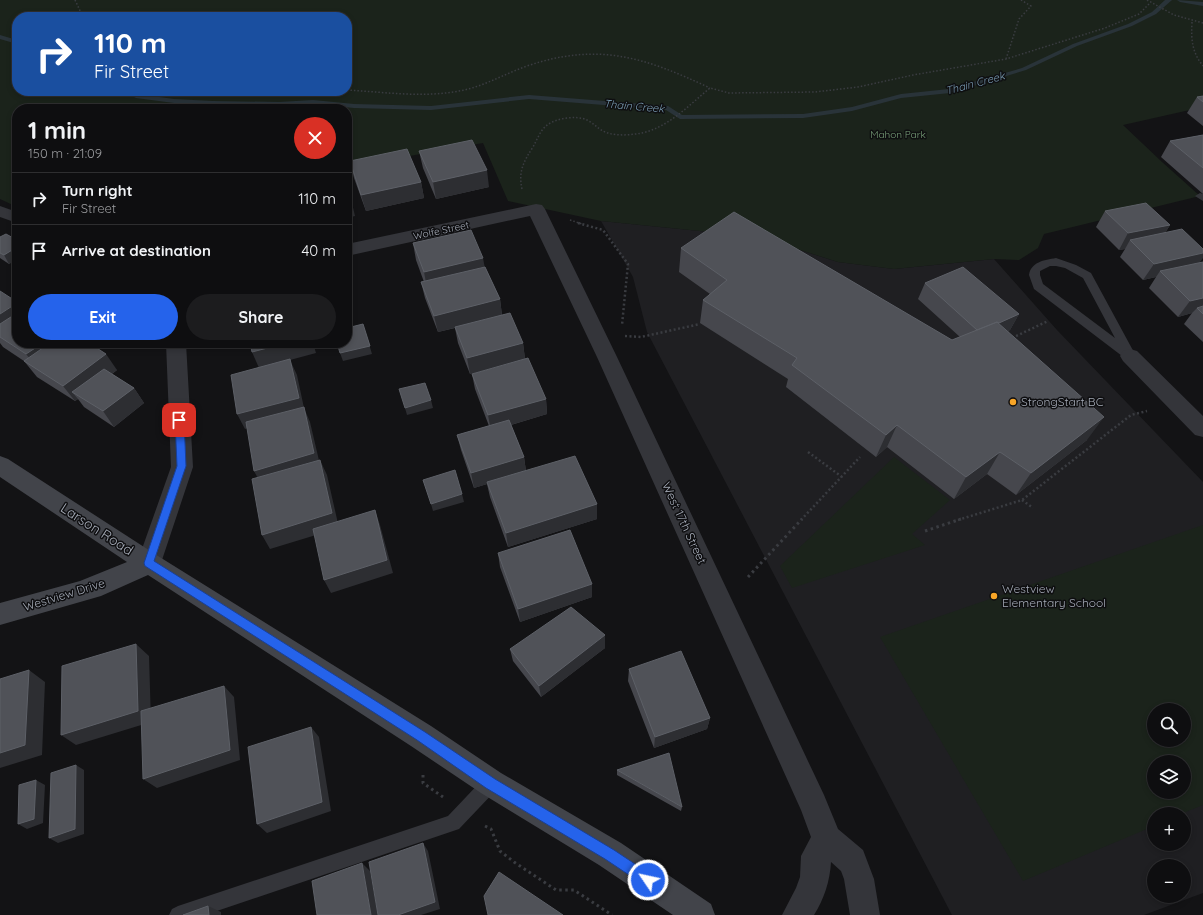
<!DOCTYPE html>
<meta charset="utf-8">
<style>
:root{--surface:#0e0e10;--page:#1c1c1e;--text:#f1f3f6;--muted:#9b9c9f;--line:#2e2e30;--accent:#2563eb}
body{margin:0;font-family:Quicksand,sans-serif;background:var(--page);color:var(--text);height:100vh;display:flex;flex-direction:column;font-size:15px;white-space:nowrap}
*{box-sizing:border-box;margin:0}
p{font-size:13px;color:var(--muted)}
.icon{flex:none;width:22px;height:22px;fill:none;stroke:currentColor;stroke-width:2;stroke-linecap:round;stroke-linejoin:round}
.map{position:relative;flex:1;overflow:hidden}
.panel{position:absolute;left:12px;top:104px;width:340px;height:244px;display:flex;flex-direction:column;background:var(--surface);border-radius:16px;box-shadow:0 2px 6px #0003,0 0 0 1px var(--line)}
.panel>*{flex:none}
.top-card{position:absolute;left:12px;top:12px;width:340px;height:84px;border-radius:16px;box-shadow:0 2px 6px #0003,0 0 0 1px var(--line);background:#1a4fa0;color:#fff;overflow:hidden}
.tools{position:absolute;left:1147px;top:703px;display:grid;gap:8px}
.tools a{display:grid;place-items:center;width:44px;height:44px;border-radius:50%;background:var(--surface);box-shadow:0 2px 6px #0003,0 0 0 1px var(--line);font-size:20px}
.pin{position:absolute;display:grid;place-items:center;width:34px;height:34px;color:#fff;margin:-17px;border-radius:8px;box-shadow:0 2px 6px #0006}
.me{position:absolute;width:44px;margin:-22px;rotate:304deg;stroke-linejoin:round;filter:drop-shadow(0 0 3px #0008)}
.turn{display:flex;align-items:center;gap:14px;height:84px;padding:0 16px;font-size:18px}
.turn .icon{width:52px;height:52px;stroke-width:2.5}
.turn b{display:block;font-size:28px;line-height:34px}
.round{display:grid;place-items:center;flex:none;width:42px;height:42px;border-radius:21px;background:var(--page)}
.overview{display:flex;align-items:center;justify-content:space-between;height:68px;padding:0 16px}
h1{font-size:24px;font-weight:800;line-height:30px}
.button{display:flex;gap:8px;margin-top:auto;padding:8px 16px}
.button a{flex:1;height:46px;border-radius:24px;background:var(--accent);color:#fff;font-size:16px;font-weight:800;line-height:46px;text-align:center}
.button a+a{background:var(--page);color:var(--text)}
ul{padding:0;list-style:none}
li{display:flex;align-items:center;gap:12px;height:52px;padding:0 16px;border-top:1px solid var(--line)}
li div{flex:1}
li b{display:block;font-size:15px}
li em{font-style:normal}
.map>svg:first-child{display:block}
.built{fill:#1f1f22;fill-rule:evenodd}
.green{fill:#1b231b;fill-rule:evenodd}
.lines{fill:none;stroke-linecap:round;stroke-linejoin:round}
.stream{fill:#293339;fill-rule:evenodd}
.path-far2{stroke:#3a3c41;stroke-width:1.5;stroke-dasharray:1.5 2;stroke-linecap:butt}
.path-far1{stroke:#3a3c41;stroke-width:2.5;stroke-dasharray:2 2.5;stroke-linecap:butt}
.path{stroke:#3a3c41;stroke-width:3;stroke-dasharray:2.5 3.5;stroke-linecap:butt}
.lane{fill:#34353a;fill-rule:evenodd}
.street{fill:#34353a;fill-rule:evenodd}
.secondary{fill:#42444a;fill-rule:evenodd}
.wall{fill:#46474d}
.shaded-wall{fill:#2d2e32}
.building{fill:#505258;stroke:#5d6067}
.route{fill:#2563eb;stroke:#184099}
.poi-dot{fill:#f8a527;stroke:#0e0e10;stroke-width:1.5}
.labels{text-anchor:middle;stroke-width:3;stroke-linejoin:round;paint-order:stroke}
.far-park-label{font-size:10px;fill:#7aa17a;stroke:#0e0e10}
.far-street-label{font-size:10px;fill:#a4aab6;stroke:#0e0e10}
.far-water-label{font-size:11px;font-style:italic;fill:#799bb2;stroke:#0e0e10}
.poi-label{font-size:12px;fill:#a4aab6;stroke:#0e0e10;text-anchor:start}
.street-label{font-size:12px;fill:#a4aab6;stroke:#0e0e10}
.near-street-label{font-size:14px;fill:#a4aab6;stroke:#0e0e10}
</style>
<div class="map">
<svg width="1203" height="915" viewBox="0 0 1203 915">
<rect width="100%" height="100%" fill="#131315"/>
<path class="built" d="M601 221 710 232 778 243 838 262 894 269 994 259 1057 330 1203 482V893L1144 915H952L647 332 633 277ZM1154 710H1184V740H1154ZM1154 762H1184V792H1154ZM1154 814H1184V844H1154ZM1154 866H1184V896H1154Z"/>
<path class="green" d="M0 0H1203V107L1123 125 1162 162 1200 196 1044 234 1038 248 1019 260 994 259 894 269 838 262 778 243 710 232 601 221 508 201 483 143 347 167V109H17V207L0 199ZM17 17H347V91H17Z
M894 457 950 500 912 534 925 545 792 588 780 566Z
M1203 525V805L1181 814H1154V826L1023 881 880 637ZM1154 710H1184V740H1154ZM1154 762H1184V792H1154Z"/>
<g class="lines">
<path class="stream" d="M1165 0H1172L1156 14 1132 26 1077 46 1026 70 950 93 901 98 852 111 803 118 680 119 666 110 529 99 431 110 354 108 313 104 279 106 213 105 174 103 136 98 122 91H131L138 94 174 99 213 101 279 102 313 100 354 104 431 106 529 95 668 106 682 115 803 114 852 107 901 94 949 89 1022 68 1073 44 1128 24 1152 12Z
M1177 0 1203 2V6L1180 2Z
M0 35 17 40V44L0 39Z"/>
<path class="path-far2" d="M75 0 83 17
M1147 0 1174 15 1203 23
M1192 22C1191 40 1192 52 1203 66
M1006 59 1019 19 1031 6 1021 0
M347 90C384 92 422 98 459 91 483 87 504 74 527 66 598 42 644 57 710 88
M242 91 273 93 288 91
M522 189C518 171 524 161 533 147 537 140 540 131 546 126 555 118 577 115 587 120 595 124 600 131 608 133 618 136 631 135 642 133 669 127 689 105 710 88L729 93 815 92 858 87 913 75 1006 59 1105 28 1139 14 1151 2
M570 220 582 224"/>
<path class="path-far1" d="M578 223 603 230 628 264 622 325
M625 336 641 337 700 324
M1012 338 1048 321
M808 452 842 477
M1022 500 1033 508
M801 520 860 457
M958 520 1022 500 1131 415 1147 411"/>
<path class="path" d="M925 531 961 519
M748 577 802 519
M423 775V783L443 797
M485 826 491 829 500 851 514 862 556 890H574L612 915"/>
<path class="lane" d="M1200 193 1203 194V201L1195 196Z
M1056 258 1076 265 1091 273 1136 356 1134 359 1130 360 1126 359 1034 289 1029 275C1031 262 1044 260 1056 258ZM1050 266H1056L1065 268 1083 278 1115 338 1043 284 1040 275V271Z
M491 775 497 777 499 783 497 789 459 829 205 915H169L172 909 178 906 448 816 485 777Z"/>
<path class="street" d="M536 204 542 205 545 209 617 357 824 795 838 829 863 850 874 879 880 915H850L844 879 841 871 831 862C830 881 824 899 814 915H782L796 888 800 877 801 856 811 837 801 810 597 357 530 216 347 256V244Z
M0 206 17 212V223L0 217Z
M166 343H186L193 467 161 563 158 570 149 574 140 570 137 563 171 467Z
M1130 349 1137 351 1203 416V437L1195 435 1123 361 1120 356 1123 351Z"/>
<path class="secondary" d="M0 456 8 459 158 556 431 726 501 773 621 843 711 904 715 915H673L599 865 481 793 411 746 148 575 101 596 0 625V603L80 581 127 562 0 477Z"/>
</g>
<path class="wall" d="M1203 96V126L1187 113 1197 97Z
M1203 135V194L1161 157 1170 141Z
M419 151 489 187 436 199 423 168Z
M350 161 421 182 424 198 366 211 354 178Z
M1105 211 1170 225 1165 233 1199 263 1203 262V342L1184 324 1192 313 1178 317 1149 288 1156 277 1143 280 1120 257 1125 249 1119 250 1096 227Z
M0 237 17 240V259L9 264 0 258Z
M413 243 485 267 500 299 502 315 523 343 525 359 470 374 458 343 455 328 438 332 425 298 421 282H424L416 260Z
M681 248 952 340 960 337 918 299 925 283 1019 314 1010 330 1008 331 1087 440 1016 495 987 474 954 499 887 447 876 457 786 387 788 379 700 323 703 300 710 294 679 272Z
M0 291 17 343 117 370 112 374 134 388 144 403 114 427 84 407 78 399 75 401 37 377 24 361 3 347 0 343Z
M472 374 546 399 547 414 511 425 524 457 526 471 597 504V519L508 547 490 497 487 484 474 488 461 450 457 435 489 426 475 389Z
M498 553 592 597 520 622 500 567Z
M605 648 541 697 513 661 510 649Z
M629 669 710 718 707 729 654 748 628 681Z
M617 770 682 807 681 811 617 775Z"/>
<path class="shaded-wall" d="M487 170 489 187 436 199 433 182Z
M421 182 424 198 366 211 361 195Z
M351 199 355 216 347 218V200Z
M1170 225 1160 241 1130 240 1125 249 1119 250 1128 233Z
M17 247V259L9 264 4 255Z
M1203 253V258L1195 269 1160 271 1156 277 1143 280 1154 264Z
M483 258 486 274 427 288 424 272Z
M1203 298V311L1197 308 1192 313 1178 317 1190 301Z
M500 299 502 316 438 332 434 316Z
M17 303V327L0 337V314Z
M1019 314 1010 330 972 348 979 332Z
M363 324 372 354 343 361 340 353Z
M43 343H77L39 370 26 354Z
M287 343H313L316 353 290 360 297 375 304 408 310 422 321 469 262 486 254 471 305 413 245 429 237 414 259 368 252 352Z
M523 343 525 359 470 374 467 358Z
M106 354 117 370 80 397 72 392 78 399 75 401 63 386Z
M134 388 144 403 114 427 103 411Z
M546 399 547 414 491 431 488 415Z
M431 400 433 408 407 415 405 408Z
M1104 417 1087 440 1016 495 1031 473Z
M897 425 887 447 876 457 886 435Z
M1000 452 987 474 954 499 966 477Z
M524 457 526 472 474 488 471 473Z
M320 460 327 475 339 528 270 549 262 535Z
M462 494 464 502 433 511 431 504Z
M597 504V519L508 547 506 533Z
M375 510 380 525 393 573 331 593 324 580Z
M592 584V597L520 622 518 609Z
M605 635V648L541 697 539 686Z
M136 644 149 656 151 722 76 745 61 735Z
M29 670 45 682 42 755 0 768V753Z
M224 686 234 697 240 760 157 788 143 779Z
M710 718 707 729 654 748 655 737Z
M311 727 319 737 331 811 267 833 257 824Z
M76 765 84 770V834L58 843 49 838Z
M36 780 45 785 43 823 27 829 18 824Z
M423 843 428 851 440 909 421 915H398Z
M362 863 370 871 378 915H371Z
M208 906 221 912V915H209Z"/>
<path class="building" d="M1203 96V102L1197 97Z
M1203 135V168L1170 141Z
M472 140 487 170 433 182 419 151Z
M407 149 421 182 361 195 350 161Z
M347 188 351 199 347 200Z
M1146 203 1170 225 1128 233 1105 211Z
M734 212 952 340 997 322 1104 417 1031 473 1000 452 966 477 897 425 886 435 792 365 797 358 703 300 727 280 681 248Z
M1182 229 1203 249V253L1154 264 1130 240Z
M471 230 483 258 424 272 413 243Z
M6 234 17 240V247L4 255 0 253V237Z
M1203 262V298L1190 301 1160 271Z
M485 267 500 299 434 316 421 282Z
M963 267 1019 314 999 323 997 322 977 330 925 283Z
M0 291 17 302V303L0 314Z
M1203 306V314L1197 308Z
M17 313V343H43L26 354 0 337V324Z
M510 313 523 343 467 358 455 327Z
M363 324 370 346 340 353 337 343H347V328Z
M50 343H89L106 354 63 386 24 361Z
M250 343H287L252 352Z
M528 358 546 399 488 415 472 374Z
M290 359 299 398 237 414 231 375Z
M104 369 134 388 103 411 72 392Z
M425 383 431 400 405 408 399 389Z
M304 407 314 453 254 471 246 422Z
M509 420 524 457 471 473 457 435Z
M575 456 597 504 506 533 487 482Z
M320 460 332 513 262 535 252 479Z
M455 470 462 494 431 504 423 480Z
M375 510 387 560 324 580 313 529Z
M570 530 592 584 518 609 498 553Z
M571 607 605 635 539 686 510 649Z
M136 644 138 711 61 735 62 666Z
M681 651 710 718 655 737 629 669Z
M29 670 25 745 0 753V679Z
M224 686 230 750 143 779 141 711Z
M311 727 322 802 257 824 248 747Z
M669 753 682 807 617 770Z
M76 765 75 829 49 838 51 773Z
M36 780 34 819 18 824 19 785Z
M423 843 435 902 398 915H378L369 862Z
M362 863 371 915H317L312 881Z
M499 872 563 915H488L484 896Z
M208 906 209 915H183Z"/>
<path class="route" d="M179 417 184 420 186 466 154 561 425 732 495 779 614 850 653 876 655 880 653 885 648 887 644 885 605 859 486 788 417 740 145 566 144 563 177 466 175 420Z"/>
<g class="poi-dot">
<circle cx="1013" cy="402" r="4"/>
<circle cx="994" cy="596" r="4"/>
</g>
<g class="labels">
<g class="far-park-label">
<text x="898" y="138">Mahon Park</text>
</g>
<g class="far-street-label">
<text transform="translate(441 230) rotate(-12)" y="4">Wolfe Street</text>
</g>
<g class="far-water-label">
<text transform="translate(975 83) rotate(-15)" y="4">Thain Creek</text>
<text transform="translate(634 106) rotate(5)" y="4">Thain Creek</text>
</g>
<g class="poi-label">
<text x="1021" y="406">StrongStart BC</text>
<text x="1002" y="593">Westview<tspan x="1002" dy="14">Elementary School</tspan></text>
</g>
<g class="street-label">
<text transform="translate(684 523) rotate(65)" y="4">West 17th Street</text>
<text transform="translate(64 595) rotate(-17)" y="4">Westview Drive</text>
</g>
<g class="near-street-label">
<text transform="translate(97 529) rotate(33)" y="5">Larson Road</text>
</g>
</g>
</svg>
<div class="tools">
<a><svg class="icon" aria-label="search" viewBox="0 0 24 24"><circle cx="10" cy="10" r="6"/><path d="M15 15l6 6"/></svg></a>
<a><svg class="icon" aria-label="layers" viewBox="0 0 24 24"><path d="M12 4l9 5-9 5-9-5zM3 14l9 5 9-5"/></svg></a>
<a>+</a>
<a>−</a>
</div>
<div class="pin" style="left:179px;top:420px;background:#d93025"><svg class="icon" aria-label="arrive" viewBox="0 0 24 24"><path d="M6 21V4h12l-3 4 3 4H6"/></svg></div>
<svg class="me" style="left:648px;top:880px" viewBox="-20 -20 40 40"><circle r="17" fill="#2563eb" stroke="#fff" stroke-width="3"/><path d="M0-11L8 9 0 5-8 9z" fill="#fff"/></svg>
<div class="top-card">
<div class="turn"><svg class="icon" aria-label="right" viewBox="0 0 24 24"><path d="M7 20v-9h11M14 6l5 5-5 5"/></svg><div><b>110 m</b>Fir Street</div></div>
</div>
<section class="panel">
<div class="overview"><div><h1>1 min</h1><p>150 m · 21:09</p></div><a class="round" style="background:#d93025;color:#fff"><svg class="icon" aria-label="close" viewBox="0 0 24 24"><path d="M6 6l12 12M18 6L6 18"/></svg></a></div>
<ul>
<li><svg class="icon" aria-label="right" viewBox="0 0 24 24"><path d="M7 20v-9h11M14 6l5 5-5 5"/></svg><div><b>Turn right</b><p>Fir Street</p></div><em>110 m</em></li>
<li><svg class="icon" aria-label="arrive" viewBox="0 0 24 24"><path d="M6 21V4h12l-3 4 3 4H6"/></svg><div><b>Arrive at destination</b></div><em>40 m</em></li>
</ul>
<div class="button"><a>Exit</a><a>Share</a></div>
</section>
</div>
